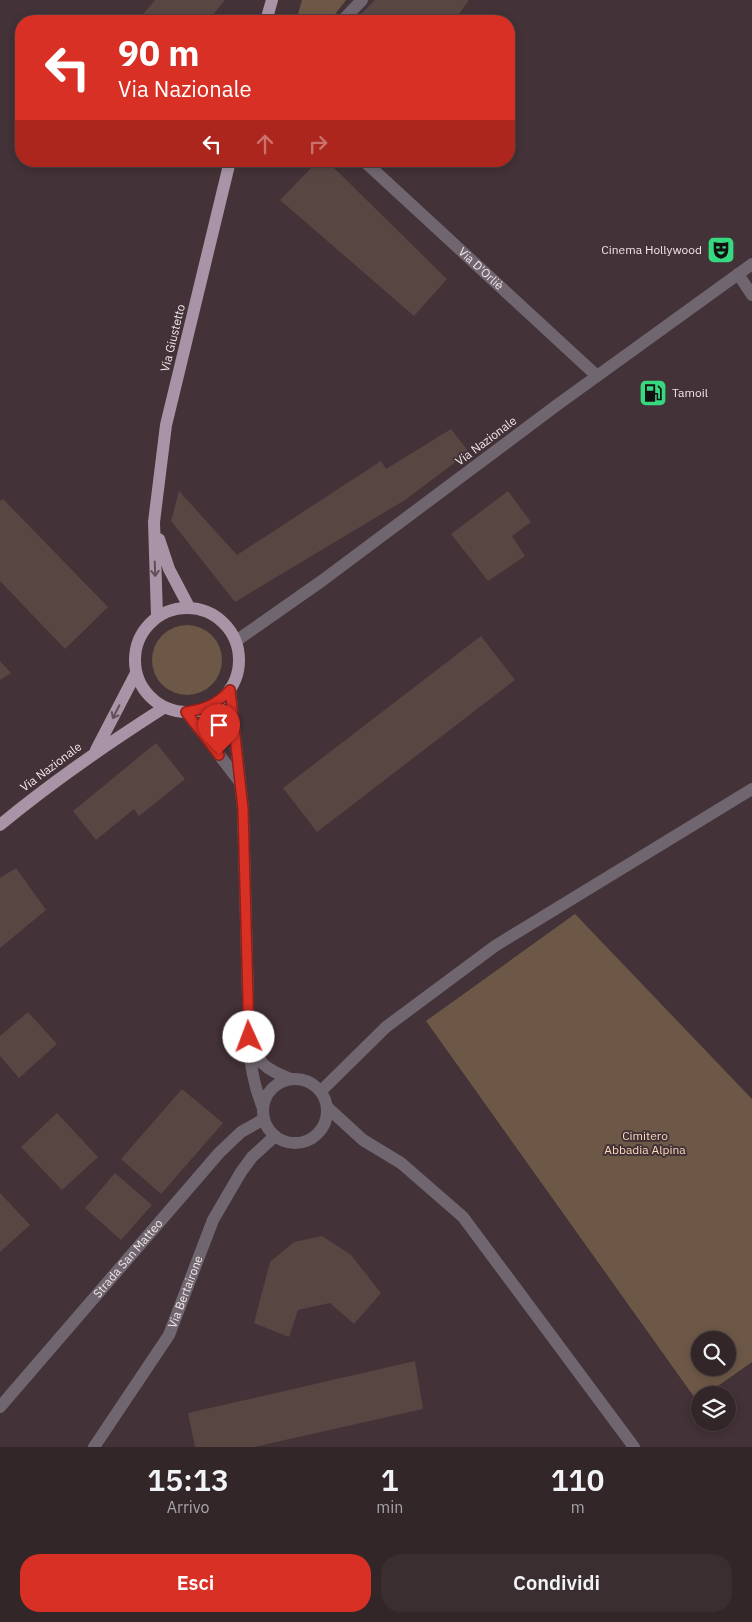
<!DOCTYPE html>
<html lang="it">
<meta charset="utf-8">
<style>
:root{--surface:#322629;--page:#3a2e31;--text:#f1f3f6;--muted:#a8a5a8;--line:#4d4346;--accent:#d93025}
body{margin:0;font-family:"IBM Plex Sans",sans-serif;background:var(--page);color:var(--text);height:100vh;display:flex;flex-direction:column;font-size:19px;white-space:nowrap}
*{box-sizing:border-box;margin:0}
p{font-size:16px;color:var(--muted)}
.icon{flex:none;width:28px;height:28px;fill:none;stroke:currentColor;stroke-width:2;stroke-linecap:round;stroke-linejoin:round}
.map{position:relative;height:1447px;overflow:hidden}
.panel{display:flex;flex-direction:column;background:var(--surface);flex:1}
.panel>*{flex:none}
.top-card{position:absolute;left:15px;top:15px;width:500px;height:152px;border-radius:20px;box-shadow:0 2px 8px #0003,0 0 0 1px var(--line);background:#d93025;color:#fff;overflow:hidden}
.fabs{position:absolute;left:691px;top:1331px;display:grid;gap:10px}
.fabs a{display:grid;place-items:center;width:45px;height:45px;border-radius:50%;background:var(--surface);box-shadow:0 2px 8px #0003,0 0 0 1px var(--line);font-size:25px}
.pin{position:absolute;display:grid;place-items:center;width:42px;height:42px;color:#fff;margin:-51px -21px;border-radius:50% 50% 50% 0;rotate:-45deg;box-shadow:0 0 5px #0007}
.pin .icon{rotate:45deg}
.me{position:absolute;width:55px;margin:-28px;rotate:358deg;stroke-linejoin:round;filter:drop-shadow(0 0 4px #0008)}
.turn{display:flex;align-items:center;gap:18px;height:105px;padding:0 20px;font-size:22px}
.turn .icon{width:65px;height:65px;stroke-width:2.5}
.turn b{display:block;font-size:35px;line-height:42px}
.lanes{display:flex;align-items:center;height:48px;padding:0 20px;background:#0003;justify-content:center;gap:25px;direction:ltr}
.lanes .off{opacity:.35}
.eta{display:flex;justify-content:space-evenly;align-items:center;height:85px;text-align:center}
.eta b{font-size:30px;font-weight:600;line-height:35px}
.button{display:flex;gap:10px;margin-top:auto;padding:10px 20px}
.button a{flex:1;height:58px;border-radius:20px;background:var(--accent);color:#fff;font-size:20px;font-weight:600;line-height:58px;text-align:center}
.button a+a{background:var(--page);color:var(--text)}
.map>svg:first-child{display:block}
.green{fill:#6d5847;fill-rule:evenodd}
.building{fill:#584643}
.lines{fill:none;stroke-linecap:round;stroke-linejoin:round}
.minor{stroke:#70666f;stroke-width:12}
.major{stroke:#a894a6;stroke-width:12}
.oneway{stroke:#614f58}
.route-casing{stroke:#8d1f18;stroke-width:12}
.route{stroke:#d93025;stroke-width:9}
.labels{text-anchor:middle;stroke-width:4;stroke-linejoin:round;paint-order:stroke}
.poi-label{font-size:12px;fill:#f1e6e9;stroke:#433237;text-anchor:end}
.street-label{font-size:12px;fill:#f1e6e9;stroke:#433237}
.park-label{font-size:12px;fill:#fedabb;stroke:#433237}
</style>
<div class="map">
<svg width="752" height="1447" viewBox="0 0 752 1447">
<rect width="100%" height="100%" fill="#433237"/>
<path class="green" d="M302 0H346L330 21H296Z
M152 660a35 35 0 1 1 70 0a35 35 0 1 1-70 0Z
M575 914 752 1099V1362L705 1395H700L697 1401 426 1021ZM700 1340H728V1368H700Z"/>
<path class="building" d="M155 0H225L208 21H137Z
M375 0H469L454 21H446L441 17 437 21H354Z
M318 161H327L447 279 414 316 280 200Z
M451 429 469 452 405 500 235 602 171 521 179 491 237 555 381 461 386 469Z
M508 491 531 522 512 536 525 556 488 581 451 534Z
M3 499 108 607 65 649 0 581V501Z
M481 636 515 680 317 832 283 788Z
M0 661 11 673 0 680Z
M156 743 185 779 139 816 134 809 96 840 73 811Z
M16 868 46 910 0 948V878Z
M28 1012 57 1044 19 1078 0 1056V1036Z
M182 1089 223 1123 161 1194 121 1159Z
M57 1113 98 1157 62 1190 21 1147Z
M115 1173 152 1205 121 1240 85 1208Z
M0 1193 30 1225 0 1252Z
M322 1236 351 1255 381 1293 354 1324 330 1303 298 1310 289 1337 254 1323 270 1262 294 1242Z
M415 1361 423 1409 254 1447H195L188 1413Z"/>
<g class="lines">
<g class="minor">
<path d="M342 21 362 0"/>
<path id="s1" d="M364 161 597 376"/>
<path d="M738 274 752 295"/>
<path d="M236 641 323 580 557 405 752 264"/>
<path d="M230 689 243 809 249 1037"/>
<path d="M186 712 240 782"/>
<circle cx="295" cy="1111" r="32"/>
<path d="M321 1091 386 1027 495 946 752 789"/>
<path d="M327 1107 363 1140 401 1163 463 1217 634 1447"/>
<path d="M263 1108C253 1084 250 1063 249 1037 260 1065 263 1068 291 1079"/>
<path id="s2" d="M0 1407 219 1153 241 1132 264 1119"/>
<path id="s3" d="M94 1447 169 1335 213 1220 241 1172 252 1157 275 1136"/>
</g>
<path class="major" d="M266 21 272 0
M159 539 169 569 189 607
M135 660a52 52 0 1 1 104 0a52 52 0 1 1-104 0Z
M157 616 154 522 166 425 230 161
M96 750 136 673
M0 825C53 781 107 744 165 707"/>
</g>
<defs><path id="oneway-shaft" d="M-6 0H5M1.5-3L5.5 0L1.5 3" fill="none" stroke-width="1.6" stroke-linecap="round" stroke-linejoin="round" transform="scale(1.25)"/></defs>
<g class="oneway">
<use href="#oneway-shaft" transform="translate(155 569) rotate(88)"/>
<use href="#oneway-shaft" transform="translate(116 712) rotate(117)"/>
</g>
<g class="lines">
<defs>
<path id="route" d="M219 755 186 712C206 709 217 704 230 690L243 809 249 1037"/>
</defs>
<use href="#route" class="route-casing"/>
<use href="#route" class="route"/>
</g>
<defs>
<symbol id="theatre-square" viewBox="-11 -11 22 22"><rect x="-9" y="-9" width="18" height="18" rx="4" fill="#36d880" stroke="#433237"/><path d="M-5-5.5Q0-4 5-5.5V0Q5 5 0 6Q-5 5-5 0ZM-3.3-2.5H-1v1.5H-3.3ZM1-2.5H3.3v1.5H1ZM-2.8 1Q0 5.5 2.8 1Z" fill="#111"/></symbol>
<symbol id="fuel-square" viewBox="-11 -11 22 22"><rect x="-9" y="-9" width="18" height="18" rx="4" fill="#36d880" stroke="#433237"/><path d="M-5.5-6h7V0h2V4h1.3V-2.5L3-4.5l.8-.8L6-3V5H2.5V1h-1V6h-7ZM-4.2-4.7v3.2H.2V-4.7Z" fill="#111"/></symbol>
</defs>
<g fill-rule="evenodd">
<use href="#theatre-square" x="705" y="234" width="32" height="32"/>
<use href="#fuel-square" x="637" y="377" width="32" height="32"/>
</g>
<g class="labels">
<g class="poi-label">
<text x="702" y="254">Cinema Hollywood</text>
<text x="672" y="397" text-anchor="start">Tamoil</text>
</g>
<g class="street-label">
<text dy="4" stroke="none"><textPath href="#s1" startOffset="159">Via D'Orliè</textPath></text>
<text transform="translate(173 338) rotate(-76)" y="4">Via Giustetto</text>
<text transform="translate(486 441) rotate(-37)" y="4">Via Nazionale</text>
<text transform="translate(51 767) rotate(-37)" y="4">Via Nazionale</text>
<text dy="4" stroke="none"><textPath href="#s2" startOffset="196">Strada San Matteo</textPath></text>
<text dy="4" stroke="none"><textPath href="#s3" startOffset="181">Via Bertairone</textPath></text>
</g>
<g class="park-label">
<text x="645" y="1140">Cimitero<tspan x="645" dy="14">Abbadia Alpina</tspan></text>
</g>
</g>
</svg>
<div class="fabs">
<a><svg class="icon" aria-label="search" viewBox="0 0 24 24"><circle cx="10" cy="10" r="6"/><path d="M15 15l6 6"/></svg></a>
<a><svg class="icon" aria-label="layers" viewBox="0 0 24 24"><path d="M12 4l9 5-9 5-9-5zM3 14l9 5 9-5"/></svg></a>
</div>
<div class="pin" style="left:219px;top:755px;background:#d93025"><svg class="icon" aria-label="arrive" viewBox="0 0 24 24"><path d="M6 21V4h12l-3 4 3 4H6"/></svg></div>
<svg class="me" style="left:249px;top:1037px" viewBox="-20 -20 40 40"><circle r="19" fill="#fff"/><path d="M0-13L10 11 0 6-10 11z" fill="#d93025"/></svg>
<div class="top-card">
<div class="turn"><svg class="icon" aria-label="left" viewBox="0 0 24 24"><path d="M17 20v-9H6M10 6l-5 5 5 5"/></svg><div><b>90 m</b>Via Nazionale</div></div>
<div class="lanes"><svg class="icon" aria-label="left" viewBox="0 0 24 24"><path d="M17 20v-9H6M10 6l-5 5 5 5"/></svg><svg class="icon off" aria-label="ahead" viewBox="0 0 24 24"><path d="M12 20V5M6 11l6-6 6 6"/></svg><svg class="icon off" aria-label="right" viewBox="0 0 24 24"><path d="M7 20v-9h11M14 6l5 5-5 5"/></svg></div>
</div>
</div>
<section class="panel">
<div class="eta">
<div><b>15:13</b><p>Arrivo</p></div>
<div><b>1</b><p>min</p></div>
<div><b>110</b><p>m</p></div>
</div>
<div class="button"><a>Esci</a><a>Condividi</a></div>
</section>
